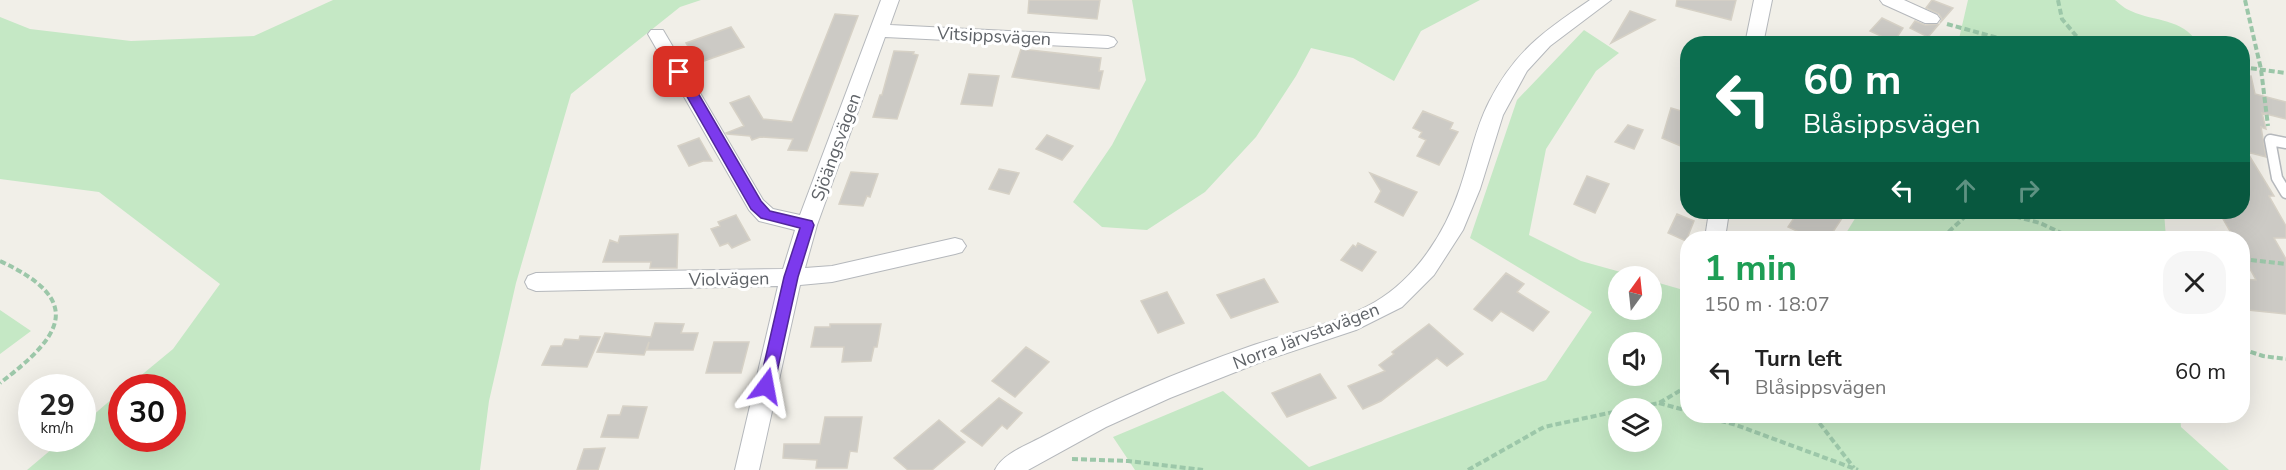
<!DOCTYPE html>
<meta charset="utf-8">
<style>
:root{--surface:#fff;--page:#f6f6f6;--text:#222;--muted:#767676}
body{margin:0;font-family:"Nunito Sans",sans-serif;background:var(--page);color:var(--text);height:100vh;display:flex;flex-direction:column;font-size:22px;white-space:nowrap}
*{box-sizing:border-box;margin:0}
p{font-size:20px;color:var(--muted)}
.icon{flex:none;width:33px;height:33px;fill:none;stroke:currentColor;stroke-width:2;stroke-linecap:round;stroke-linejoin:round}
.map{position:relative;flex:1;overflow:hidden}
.side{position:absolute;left:1680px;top:231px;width:570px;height:192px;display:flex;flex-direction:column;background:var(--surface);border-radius:24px;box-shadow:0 6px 24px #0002}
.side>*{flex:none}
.hud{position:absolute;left:1680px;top:36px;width:570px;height:183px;border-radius:24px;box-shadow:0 6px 24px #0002;background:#0b6e4f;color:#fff;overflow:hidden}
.needle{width:39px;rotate:15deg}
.tools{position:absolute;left:1608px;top:266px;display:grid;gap:12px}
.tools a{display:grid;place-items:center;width:54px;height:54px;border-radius:50%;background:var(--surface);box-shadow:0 6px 24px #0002;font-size:30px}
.speed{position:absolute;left:18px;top:374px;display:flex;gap:12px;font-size:30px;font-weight:700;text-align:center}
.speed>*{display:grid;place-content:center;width:78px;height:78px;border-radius:50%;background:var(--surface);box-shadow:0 6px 24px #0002;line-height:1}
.speed small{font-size:15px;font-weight:400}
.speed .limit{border:9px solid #d22;background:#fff;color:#111}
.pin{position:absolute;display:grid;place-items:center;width:51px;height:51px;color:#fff;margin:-26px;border-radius:12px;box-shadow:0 3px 9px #0006}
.me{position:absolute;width:66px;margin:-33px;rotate:13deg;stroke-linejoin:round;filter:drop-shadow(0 0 4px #0008)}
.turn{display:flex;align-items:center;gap:21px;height:126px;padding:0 24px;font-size:27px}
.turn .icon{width:78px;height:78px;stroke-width:2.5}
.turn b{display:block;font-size:42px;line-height:51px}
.lanes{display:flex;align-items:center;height:57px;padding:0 24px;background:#0003;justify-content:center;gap:30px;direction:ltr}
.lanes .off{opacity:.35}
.round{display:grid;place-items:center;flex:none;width:63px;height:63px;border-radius:24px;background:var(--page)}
.head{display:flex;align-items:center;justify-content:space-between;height:102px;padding:0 24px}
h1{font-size:36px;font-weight:700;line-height:45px;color:#1e9e55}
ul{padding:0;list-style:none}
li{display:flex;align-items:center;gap:18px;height:78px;padding:0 24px}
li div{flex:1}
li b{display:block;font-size:22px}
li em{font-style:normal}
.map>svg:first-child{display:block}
.green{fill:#c5e8c5;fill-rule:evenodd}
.building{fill:#cccac5;stroke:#d6d1c6;stroke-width:1.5}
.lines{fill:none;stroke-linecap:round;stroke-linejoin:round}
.service-casing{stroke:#b5b8bc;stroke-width:13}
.minor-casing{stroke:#b5b8bc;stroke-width:2}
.path{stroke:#9cc7a9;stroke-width:4;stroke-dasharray:6 3;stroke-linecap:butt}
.service{stroke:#fff;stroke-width:10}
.minor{fill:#fff;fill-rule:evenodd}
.route{fill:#7c3aed;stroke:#51269a;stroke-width:1.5}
.labels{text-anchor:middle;stroke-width:6;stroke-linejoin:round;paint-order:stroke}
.street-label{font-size:18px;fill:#5f6368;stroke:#fff}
</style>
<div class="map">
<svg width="2286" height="470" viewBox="0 0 2286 470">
<rect width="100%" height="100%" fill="#f1efe8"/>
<path class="green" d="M333 0H701L680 7 571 94 516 283 489 401 480 470H27L65 438H82L83 424 121 391 122 438H172V387H127L173 349 220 284 99 192 0 179V17L30 29 131 41 254 36Z
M1132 0H1480L1421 31 1394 81 1353 58 1311 48 1296 76 1256 137 1205 192 1147 230 1102 227 1073 202 1112 145 1146 80Z
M1968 0H2115C2120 4 2125 9 2131 11 2155 22 2182 18 2198 43H1958Z
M1584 30 1619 53 1596 71 1546 149 1529 235 1581 261 1635 276H1618V309H1652V281L1687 291 1688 416H2180L2181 427 2229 470H1135L1113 437 1223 391 1309 467 1546 380 1592 312 1470 238 1517 100ZM1618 342H1652V375H1618ZM1618 408H1652V441H1618Z
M1859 212H2164L2166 238H1843Z
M0 310 31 331 0 354Z"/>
<path class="building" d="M1029 0H1100L1097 19 1028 13Z
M1677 0H1736L1731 20 1676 6Z
M1932 0 1953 8 1940 23 1942 19 1939 14 1926 8Z
M1630 11 1655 20 1611 43Z
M835 14 858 16 807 151 788 150 793 139 760 137 752 140 750 136 727 134 726 133 744 126 730 103 749 96 763 119 792 122Z
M1882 18 1903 28 1894 42 1870 31Z
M1915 21 1925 25 1939 24 1928 37 1910 28Z
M731 27 744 47 698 63 686 43Z
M1021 49 1101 58 1099 71H1103L1099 89 1012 77Z
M894 51 914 52 913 54 918 55 897 119 873 117 880 95H882Z
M969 74 999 76 992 106 961 104Z
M2251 76 2255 94 2286 102V119L2262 113 2266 129 2261 127 2266 157 2247 152 2274 196H2269L2286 226V238H2274L2286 259V314L2248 310 2242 300V279L2256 280 2242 254V238H2234L2219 212H2242V77Z
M1671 108 1688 113V149L1662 138Z
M1423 111 1453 123 1450 129 1458 132 1439 165 1417 156 1426 140 1419 137 1422 132 1413 128Z
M1628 125 1643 130 1634 149 1615 142Z
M1047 135 1073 146 1062 160 1036 149Z
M699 138 712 161H703L689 166 678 146Z
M999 169 1019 173 1009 194 989 189Z
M851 172 878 174 870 197 867 196 863 206 839 204Z
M1370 173 1417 192 1403 216 1375 202 1381 191Z
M1587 176 1609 184 1595 213 1574 204Z
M1798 212H1846L1829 238H1812L1788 227Z
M1677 214 1694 221 1686 241 1668 233Z
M736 215 750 240 732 248 728 243 720 246 711 229 720 226 718 222Z
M678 234 677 268H650L651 262H603L610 240 618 243 620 236Z
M1358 243 1376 252 1362 271 1341 260 1353 245 1356 247Z
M1506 273 1524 284 1517 292 1549 312 1533 331 1501 311 1492 321 1474 309Z
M1264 279 1278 302 1231 318 1217 295Z
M1167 292 1184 323 1158 333 1141 301Z
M655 323 684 324 681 333H698L693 350H647L649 342 644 355 597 352 605 333 651 337Z
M830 324H881L877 347H874L871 361 842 362 844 347H811L815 327H830Z
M1429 324 1463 354 1447 366 1437 358 1381 401 1363 409 1348 386 1385 371 1379 365 1394 354 1392 352Z
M580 336 600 337 587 367 542 365 551 346H562L565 339 579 340Z
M714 342H749L741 373H706Z
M1026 347 1049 362 1015 397 992 381Z
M1320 374 1336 398 1287 417 1272 393Z
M999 398 1022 413 1007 429 1002 425 982 446 961 431Z
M623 406 647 407 638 438 601 437 608 415H620Z
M825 417H862L857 452 850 451 847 468H816L817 460 783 458 784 444H820Z
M939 420 965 442 932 470H908L894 458Z
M605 448 598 470H577L584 449Z"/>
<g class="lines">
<defs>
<path id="service" d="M2286 143 2270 140 2277 178 2286 193"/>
<path id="minor" d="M881 0H899L890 25 1108 36 1114 38 1117 42 1114 46 1108 48 885 37 817 225 805 268 832 266 955 238 962 240 966 246 962 252 955 254 832 282 800 285 759 470H735L778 286 536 291 528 288 525 282 528 276 536 273 783 269 795 230 759 221 749 210 648 34 651 30H663L763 200 773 209 800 215Z
M1590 0H1611L1550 46 1527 71 1503 115 1480 189 1463 230 1434 275 1402 307 1356 330 1266 360 1170 398 1106 427 1028 470H995C1002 454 1027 445 1042 437 1109 401 1179 371 1251 346 1291 332 1337 324 1375 302 1416 278 1445 233 1460 188 1470 159 1475 129 1489 102 1515 51 1544 31 1590 0Z
M1754 0H1772L1763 44H1745Z
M1880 0H1904L1937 15 1940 19 1937 23H1925L1883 4Z
M1709 212H1729L1725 238H1705Z"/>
</defs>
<use href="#service" class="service-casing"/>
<use href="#minor" class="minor-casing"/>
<path class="path" d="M2058 0 2062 19 2083 44
M2245 0 2261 69 2268 126
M1947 24 2009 41 2033 44
M2242 67 2286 73
M1998 212 2040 223 2072 238
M1942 238 1970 212
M2242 259 2286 264
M0 261C86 301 62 336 0 383
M2242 349 2263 356 2286 359
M1659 403 1688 411
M1633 408 1659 403 1688 386
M1703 416 1736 425 1858 470
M1814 416 1854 468
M1072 459 1128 461 1203 470
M1468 470 1544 427 1618 411"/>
<use href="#service" class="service"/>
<use href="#minor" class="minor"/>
</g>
<path class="route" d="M679 68 684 69 761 201 770 211 812 221 814 225 798 277 774 386 772 391 766 392 761 391 759 386 784 277 800 228 761 218 751 209 673 72Z"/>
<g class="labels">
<g class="street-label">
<text transform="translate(994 36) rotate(3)" y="6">Vitsippsvägen</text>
<text transform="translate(836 147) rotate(-70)" y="6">Sjöängsvägen</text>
<text transform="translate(729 279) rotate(-1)" y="6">Violvägen</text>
<text transform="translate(1306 336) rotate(-21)" y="6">Norra Järvstavägen</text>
</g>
</g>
</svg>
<div class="tools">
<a><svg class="needle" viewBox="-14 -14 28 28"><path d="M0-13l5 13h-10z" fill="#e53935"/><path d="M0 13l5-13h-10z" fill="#767676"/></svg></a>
<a><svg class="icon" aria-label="sound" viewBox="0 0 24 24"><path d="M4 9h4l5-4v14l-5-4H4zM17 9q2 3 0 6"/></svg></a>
<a><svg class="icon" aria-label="layers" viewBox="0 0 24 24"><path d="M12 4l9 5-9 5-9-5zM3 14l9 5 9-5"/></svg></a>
</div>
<div class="speed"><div>29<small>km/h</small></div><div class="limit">30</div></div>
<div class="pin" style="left:679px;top:72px;background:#d93025"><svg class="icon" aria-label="arrive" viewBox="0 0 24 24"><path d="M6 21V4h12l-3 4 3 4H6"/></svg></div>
<svg class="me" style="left:766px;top:386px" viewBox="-20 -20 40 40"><path d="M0-17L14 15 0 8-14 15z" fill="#7c3aed" stroke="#fff" stroke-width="4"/></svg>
<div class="hud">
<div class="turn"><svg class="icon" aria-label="left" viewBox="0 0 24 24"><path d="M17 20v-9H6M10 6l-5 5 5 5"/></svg><div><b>60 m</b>Blåsippsvägen</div></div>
<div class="lanes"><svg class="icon" aria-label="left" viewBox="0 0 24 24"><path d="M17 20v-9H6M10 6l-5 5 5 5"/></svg><svg class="icon off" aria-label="ahead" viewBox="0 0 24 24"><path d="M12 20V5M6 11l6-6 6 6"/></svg><svg class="icon off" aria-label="right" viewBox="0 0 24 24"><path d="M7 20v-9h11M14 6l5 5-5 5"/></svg></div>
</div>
<section class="side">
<div class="head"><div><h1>1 min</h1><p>150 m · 18:07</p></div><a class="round"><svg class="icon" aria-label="close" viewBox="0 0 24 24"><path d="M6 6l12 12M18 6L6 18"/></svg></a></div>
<ul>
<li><svg class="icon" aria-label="left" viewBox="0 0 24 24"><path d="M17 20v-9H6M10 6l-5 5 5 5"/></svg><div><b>Turn left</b><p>Blåsippsvägen</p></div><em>60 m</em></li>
</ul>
</section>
</div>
